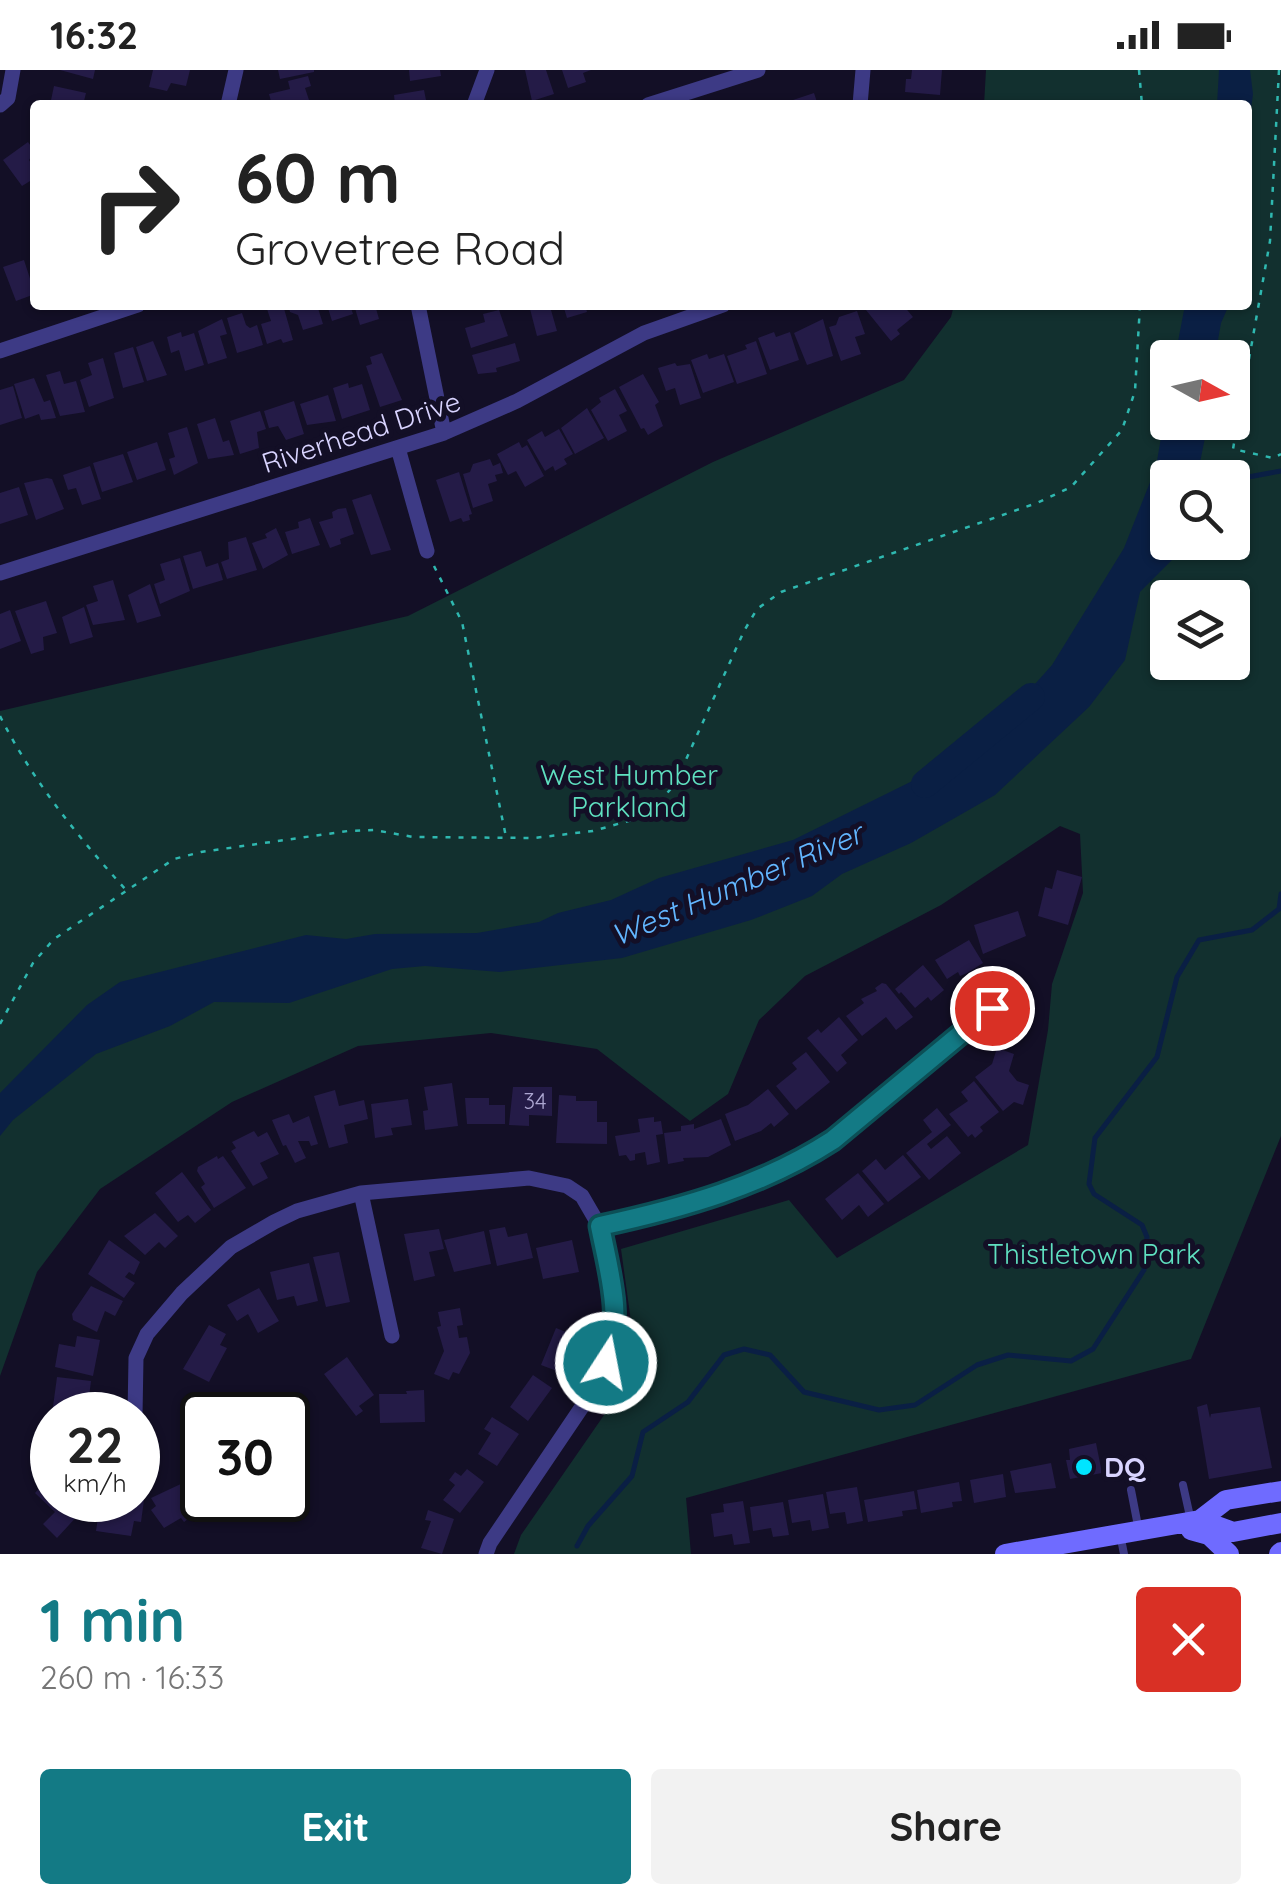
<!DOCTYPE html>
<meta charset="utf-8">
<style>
:root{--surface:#fff;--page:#f2f2f2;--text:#222;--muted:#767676;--accent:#137a85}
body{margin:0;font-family:Quicksand,sans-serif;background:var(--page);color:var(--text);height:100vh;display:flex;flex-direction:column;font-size:38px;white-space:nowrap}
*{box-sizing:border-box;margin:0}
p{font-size:32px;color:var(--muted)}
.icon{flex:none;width:55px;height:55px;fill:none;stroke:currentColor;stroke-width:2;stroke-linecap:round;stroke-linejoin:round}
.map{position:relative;height:1484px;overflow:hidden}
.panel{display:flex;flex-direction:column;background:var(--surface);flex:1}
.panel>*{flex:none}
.top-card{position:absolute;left:30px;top:30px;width:1222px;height:210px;border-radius:10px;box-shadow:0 2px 8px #0004;background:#fff;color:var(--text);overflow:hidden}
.needle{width:65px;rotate:98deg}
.controls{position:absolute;left:1150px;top:270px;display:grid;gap:20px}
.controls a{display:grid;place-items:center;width:100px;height:100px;border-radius:10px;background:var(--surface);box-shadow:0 2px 8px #0004;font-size:50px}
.speed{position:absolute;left:30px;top:1322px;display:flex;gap:20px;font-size:50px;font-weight:700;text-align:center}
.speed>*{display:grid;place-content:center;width:130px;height:130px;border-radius:50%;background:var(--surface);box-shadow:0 2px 8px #0004;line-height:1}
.speed small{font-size:25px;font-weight:400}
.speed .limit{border:5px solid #111;border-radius:15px;background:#fff;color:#111}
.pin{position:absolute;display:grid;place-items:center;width:85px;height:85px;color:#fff;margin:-42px;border:5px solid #fff;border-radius:50%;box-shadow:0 2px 10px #0007}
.me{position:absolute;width:110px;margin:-55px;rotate:11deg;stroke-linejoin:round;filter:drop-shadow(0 0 8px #0008)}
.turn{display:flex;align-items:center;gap:35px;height:210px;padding:0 40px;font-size:45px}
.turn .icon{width:130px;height:130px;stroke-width:2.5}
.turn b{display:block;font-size:70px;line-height:85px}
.round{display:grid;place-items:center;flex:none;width:105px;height:105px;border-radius:10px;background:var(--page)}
.overview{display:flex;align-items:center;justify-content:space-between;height:170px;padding:0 40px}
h1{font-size:60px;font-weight:800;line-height:75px;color:var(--accent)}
.cta{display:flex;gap:20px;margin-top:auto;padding:20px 40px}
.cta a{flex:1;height:115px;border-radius:10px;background:var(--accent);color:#fff;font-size:40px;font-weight:800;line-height:115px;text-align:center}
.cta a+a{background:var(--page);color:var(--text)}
.status{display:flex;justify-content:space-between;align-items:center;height:70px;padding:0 50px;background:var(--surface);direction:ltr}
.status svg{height:28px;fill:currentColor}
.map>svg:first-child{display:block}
.green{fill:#12302f;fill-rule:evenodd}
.water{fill:#0a1f44}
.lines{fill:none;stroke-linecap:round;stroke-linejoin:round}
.stream{stroke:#0a1f44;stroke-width:5}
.river{stroke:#0a1f44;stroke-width:28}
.building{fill:#241b47}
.path{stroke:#2fb8b0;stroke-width:2.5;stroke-dasharray:5 8;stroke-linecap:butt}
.lane{stroke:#3d3a85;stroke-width:8}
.street{stroke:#3d3a85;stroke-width:15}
.secondary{stroke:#6f6bff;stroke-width:20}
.route-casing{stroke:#0c4f56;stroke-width:25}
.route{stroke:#137a85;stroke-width:18}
.poi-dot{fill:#00e5ff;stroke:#130f26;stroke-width:4}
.labels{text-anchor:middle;stroke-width:10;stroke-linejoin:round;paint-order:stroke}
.number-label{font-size:22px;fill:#aca6d1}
.street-label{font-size:28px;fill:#d9d4ff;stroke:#130f26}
.park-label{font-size:28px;fill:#5fe0c0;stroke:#130f26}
.poi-label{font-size:28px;font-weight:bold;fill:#d9d4ff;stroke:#130f26;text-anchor:start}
.water-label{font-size:30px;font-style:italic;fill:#62b6ff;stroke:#130f26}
</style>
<div class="status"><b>16:32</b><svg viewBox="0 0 49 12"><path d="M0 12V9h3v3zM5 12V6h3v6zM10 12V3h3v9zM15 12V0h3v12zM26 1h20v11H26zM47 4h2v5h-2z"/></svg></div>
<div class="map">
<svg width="1281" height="1484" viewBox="0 0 1281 1484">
<rect width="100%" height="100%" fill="#130f26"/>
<path class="green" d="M986 0H1281V1066L1191 1289 686 1428 691 1484H514L521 1465 620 1322 633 1266 621 1179 789 1130 837 1188 1028 1075 1048 960 1052 914 1083 823 1080 764 1060 756 941 835 805 906 759 950 728 1024 690 1051 597 979 491 963 358 976 232 1032 100 1119 37 1202 0 1306V641L408 546 713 392 904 310 951 247 954 235H1248V35H984ZM1168 288H1232V352H1168ZM1168 408H1232V472H1168ZM1168 528H1232V592H1168Z"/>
<path class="water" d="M1219 0H1250L1253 24 1248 61V35H1217Z
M1185 235H1229L1221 253 1215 287H1175Z
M1167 332 1168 352 1208 353 1197 407 1168 408V472L1182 473 1180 482 1140 522 1125 590 1089 637 995 725 911 773 842 804 812 826 751 850 622 888 500 902 425 896 392 899 289 933 214 932 170 956 96 984 13 1050 0 1066V1023L87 935 120 912 306 865 346 869 375 864 477 863 539 852 558 843 611 830 659 808 793 770 977 679 1052 595 1124 478 1156 397Z"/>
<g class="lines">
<path class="stream" d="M1193 404 1220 408
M1232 410 1281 401
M577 1476 588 1456 632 1406 643 1362 688 1332 724 1285 744 1279 770 1285 804 1322 879 1340 915 1335 977 1295 1008 1285 1071 1291 1093 1279 1144 1200 1147 1167 1142 1155 1094 1124 1089 1114 1095 1068 1157 987 1177 907 1199 870 1252 860 1279 839 1281 824"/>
<path class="river" d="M925 714 1031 627"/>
</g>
<path class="building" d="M60 0H95L93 9Z
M153 0H190L186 16 171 13 167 21 149 17Z
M278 0H314V2L280 9Z
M409 0H440L441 6 410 11Z
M525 0H546L554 24 532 31Z
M562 0H591L583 3 586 12 568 18Z
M912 0H942L940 25 905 22 906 9H911Z
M308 6 311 16 305 18 310 33 272 35 269 24 290 19 288 11Z
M54 16 86 23 83 35H50Z
M424 20 427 35H395L394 25Z
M814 23 818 35H795L793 30Z
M28 72 35 82 29 90 35 99V108L22 116 3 90Z
M24 190 35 224 16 231 3 197Z
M283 235 293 270 283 273 281 269 267 274 261 254 271 251 266 236Z
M288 235H317L323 254 303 260 298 245 290 242Z
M327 235H350L353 244 332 251Z
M354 235H375L379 249 360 255Z
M529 235H557L558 238 551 240 557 261 537 266Z
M563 235H585L587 242 567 248Z
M873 235H903L913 247 897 260 900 264 891 271 866 240Z
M499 240 508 266 471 278 465 258 485 252 483 244Z
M857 241 865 264 855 267 861 284 841 291 829 257 836 255 839 247Z
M242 243 246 255 250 258 257 255 263 275 237 283 227 248Z
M222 249 227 264 220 266 227 288 208 294 198 261Z
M823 249 833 286 807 295 794 263Z
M181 262 182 267 194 263 204 295 185 301 179 280 171 283 167 267Z
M774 262 776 267 790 262 799 290 770 300 758 268Z
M153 271 167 305 147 311 136 277Z
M756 271 767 304 737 314 727 286 747 279 745 275Z
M515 273 520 291 496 298 497 302 478 304 472 285Z
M133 277 144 312 123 318 114 283Z
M382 283 402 330 380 337 366 296 372 294 370 287Z
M707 284 709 289 724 284 734 312 703 323 691 290Z
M103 288 114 328 89 337 80 310 92 305 88 293Z
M675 293 677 296 690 294 701 328 680 335 675 318 666 321 658 298Z
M60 301 64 314 76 311 85 342 60 346 46 305Z
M643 304 659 332 655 335 663 356 648 365 644 358 641 359 619 317Z
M34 308 44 332 50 330 56 348 41 350 39 344 25 349 14 314Z
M348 313 349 318 362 314 370 340 342 349 333 318Z
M13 316 22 348 0 355V320Z
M615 319 627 341 619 345 627 361 608 371 591 340 601 332 599 328Z
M328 325 336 351 307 355 300 334Z
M294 331 304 364 286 370 278 356 269 358 264 341Z
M587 338 604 368 575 384 561 358Z
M260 341 266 359 257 362 259 378 240 384 230 351Z
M215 348 223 372 229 370 234 385 208 389 197 354Z
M187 357 198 393 174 405 169 389 175 387 168 363Z
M559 359 573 384 564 389 567 394 555 401 553 396 545 401 527 370 542 361 545 367Z
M157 372 166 400 137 410 127 382Z
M519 372 522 378 527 375 544 406 525 417 516 401 508 405 497 384Z
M123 384 133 412 102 422 93 393Z
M490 389 493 396 500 393 503 403 495 405 497 411 488 414 493 431 473 438 463 404 470 402 473 394Z
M90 396 101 429 82 435 76 418 68 420 63 405Z
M459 402 472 444 469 445 470 450 463 452 461 448 450 452 436 410Z
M47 408 52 409 64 439 36 450 24 413Z
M19 417 28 445 0 454V423Z
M371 424 391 480 371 485 352 430Z
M346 438 354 464 340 469 341 474 330 478 319 452 333 448 332 442 338 439Z
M310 448 320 475 292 484 285 462 299 458 298 452Z
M276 458 288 485 263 499 252 473 267 468 265 464Z
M246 467 257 500 227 509 221 492 229 489 228 472Z
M201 481 206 497 218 493 223 510 193 519 183 486Z
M180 488 190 521 160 534 154 514 165 510 160 494Z
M113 510 125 550 93 555 86 535 98 531 93 516Z
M150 514 161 546 137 553 128 525Z
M46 531 57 563 43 567 44 580 31 584 15 541Z
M84 537 93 567 70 574 62 547Z
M10 540 21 571 0 579V544Z
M1057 800 1082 807 1068 855 1038 846 1045 817 1052 819Z
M1018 841 1026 866 983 884 974 855Z
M969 870 983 893 967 903 960 906 958 902 947 909 935 890Z
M923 895 944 920 931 931 928 927 915 938 901 922 899 924 895 919Z
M882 913 886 914 913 947 896 960 886 947 862 966 846 946 864 933 861 929 877 921 875 918Z
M839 947 858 970 841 985 847 993 837 1002 807 968 818 959 821 963Z
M997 978 1014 984 1009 1001 1017 1011 1029 1015 1023 1035 1014 1032 1003 1041 975 1007 992 994Z
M806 982 830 1012 796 1040 776 1016 797 999 792 993Z
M974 1011 999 1042 980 1057 983 1061 975 1068 972 1064 968 1067 949 1044 968 1031 961 1022Z
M452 1013 458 1056 425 1060 423 1041 428 1040 424 1017Z
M513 1017H552V1046L529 1045V1056L509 1055Z
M768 1019 789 1044 774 1057 771 1053 761 1061 735 1071 725 1044 748 1035Z
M335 1020 339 1036 364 1030 368 1049 344 1055 348 1073 329 1078 314 1026Z
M559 1025 576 1026V1031H597V1052H607V1074L556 1073Z
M465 1028H489V1035H505V1054H467Z
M408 1029 412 1055 391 1058 393 1065 375 1068 371 1034Z
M937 1038 951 1055 927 1074 931 1079 947 1066 961 1083 929 1110 906 1083 932 1062 923 1050Z
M289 1044 293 1053 309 1046 318 1074 311 1076 309 1071H298L306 1088 295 1093 286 1075 283 1076 272 1050Z
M654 1047V1052L661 1051 663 1064 656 1065 660 1092 647 1095 645 1082 635 1084V1090L630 1091 626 1085 619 1086 615 1066 640 1062 638 1049Z
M721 1049 731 1075 708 1087 683 1088 684 1091 668 1094 664 1063 681 1061V1056L694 1054V1059Z
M254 1061 258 1067 267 1062 279 1084 260 1093 268 1108 253 1116 231 1081 236 1078 232 1072Z
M903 1085 921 1107 888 1132 862 1101 876 1089 885 1100Z
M217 1086 218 1089 223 1086 246 1118 214 1138 201 1117 205 1114 197 1101 198 1097Z
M182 1102 211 1140 195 1153 188 1145 178 1152 155 1123Z
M858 1103 884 1134 868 1147 859 1135 842 1150 825 1129Z
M155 1143 178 1166 165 1178 159 1172 145 1185 124 1166Z
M505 1157 508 1167 527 1163 533 1188 497 1196 489 1160Z
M439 1159 444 1179 429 1182 435 1206 414 1211 404 1164Z
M484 1161 491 1194 454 1202 444 1170Z
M109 1170 140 1192 134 1205 129 1202 125 1207 135 1213 124 1228 88 1204Z
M572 1170 579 1202 543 1209 536 1178Z
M339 1182 350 1232 326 1237 313 1187Z
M309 1193 318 1231 297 1236 294 1226 277 1230 270 1202Z
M91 1216 123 1231 115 1246 105 1241 97 1262 73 1250 72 1244Z
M259 1218 279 1251 258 1263 248 1244 237 1251 227 1235Z
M460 1238 463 1255 457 1256 459 1268 467 1267 470 1283 459 1304 453 1302 449 1310 434 1304 444 1281 437 1257 441 1256 438 1242Z
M209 1255 226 1264 220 1275 227 1278 209 1312 183 1299Z
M556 1258 576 1266 562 1303 541 1295Z
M77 1266 100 1270 93 1306 55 1297 59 1274 75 1277Z
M347 1287 374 1325 359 1336 363 1341 356 1346 324 1304Z
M533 1305 552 1318 528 1351 510 1337Z
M57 1307 91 1311 89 1327 78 1325V1345L52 1344Z
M424 1320 425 1352 380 1353 379 1324H407L406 1321Z
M196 1322 219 1324 217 1345H202V1361H188Z
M1207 1334 1210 1348 1211 1344 1260 1337 1272 1398 1209 1409 1197 1337Z
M50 1347 52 1395 46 1397 41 1376 46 1375Z
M492 1347 519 1364 497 1396 478 1384 491 1363 484 1359Z
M1096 1373 1102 1403 1070 1409 1066 1390H1070L1069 1379Z
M195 1375 202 1377 200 1413 190 1411Z
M299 1393 301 1401 305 1400 304 1416 288 1420V1396Z
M1051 1393 1056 1418 1015 1423 1010 1401Z
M467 1399 484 1412 460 1443 443 1430 455 1415 449 1410 455 1402 461 1406Z
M52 1404V1430H92L57 1468 43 1454 55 1442 35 1423Z
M1003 1404 1006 1427 974 1433 970 1410Z
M185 1412 197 1429 202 1425 208 1434 184 1452 181 1448 164 1458 151 1440 156 1436 151 1428Z
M959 1412 962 1431 952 1432 953 1437 921 1443 917 1420Z
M857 1417 863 1451 847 1454 845 1442 830 1444 826 1422Z
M914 1421 917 1439 902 1441 903 1446 868 1452 864 1430Z
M823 1424 829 1458 812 1461 810 1450 792 1453 788 1430Z
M126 1430H144L141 1452 134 1451 131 1466 96 1461 100 1434 125 1437Z
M743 1431 750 1473 734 1475 732 1464 714 1467 711 1444 724 1442 723 1434Z
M783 1432 789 1465 773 1467 771 1458 753 1461 750 1437Z
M428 1440 454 1449 442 1484 421 1478 431 1451 425 1450Z"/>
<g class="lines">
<path class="path" d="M1139 0 1142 35
M1279 0 1270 171 1233 379 1273 388 1281 384
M434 496 462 552 506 767
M0 646C32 710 78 767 126 820
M0 954 33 893 54 869 174 789 201 782 348 761 374 760 413 767 534 768 593 761 632 750 655 737 675 714 744 561 757 539 781 522 1037 433 1071 417 1122 360 1135 321 1140 235"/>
<path class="lane" d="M1183 1415 1191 1451
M1131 1420 1138 1456
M1120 1464 1124 1484"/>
<path class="street" d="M0 35 8 28 13 0
M228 35 236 0
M474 35 487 0
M648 35 758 0
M860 35 863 0
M418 235 444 363
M0 281 138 235
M398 378 427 481
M0 503 444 363 517 331 644 263 723 235
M361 1123 392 1266
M600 1157 722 1124 774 1105 833 1070 991 939 1023 934
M135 1345 136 1288 147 1264 182 1223 231 1177 274 1152 297 1141 361 1123 529 1108 567 1116 582 1126 600 1157 615 1238 614 1273 590 1325 490 1473 486 1484"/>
<path class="secondary" d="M1200 1450 1233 1462 1281 1453
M1191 1460 1209 1465 1229 1484
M1005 1484 1200 1450 1226 1430 1281 1421
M1279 1484 1281 1482"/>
</g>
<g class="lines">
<defs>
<path id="route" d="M606 1293C624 1248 609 1202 600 1156 683 1138 762 1116 833 1070L992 938"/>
</defs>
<use href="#route" class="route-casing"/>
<use href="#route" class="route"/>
</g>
<circle class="poi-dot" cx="1084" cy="1397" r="10"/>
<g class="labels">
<g class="number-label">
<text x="535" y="1039">34</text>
</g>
<g class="street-label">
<text transform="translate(361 362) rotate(-18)" y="10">Riverhead Drive</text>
</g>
<g class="park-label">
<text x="629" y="715">West Humber<tspan x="629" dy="32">Parkland</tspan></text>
<text x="1094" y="1194">Thistletown Park</text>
</g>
<g class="poi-label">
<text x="1104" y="1407">DQ</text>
</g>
<g class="water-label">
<text transform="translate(737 815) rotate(-23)" y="10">West Humber River</text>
</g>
</g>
</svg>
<div class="controls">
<a><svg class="needle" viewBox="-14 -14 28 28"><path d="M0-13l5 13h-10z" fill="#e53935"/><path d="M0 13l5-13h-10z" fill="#767676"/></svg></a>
<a><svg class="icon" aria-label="search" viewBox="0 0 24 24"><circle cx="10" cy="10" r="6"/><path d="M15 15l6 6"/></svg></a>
<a><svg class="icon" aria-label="layers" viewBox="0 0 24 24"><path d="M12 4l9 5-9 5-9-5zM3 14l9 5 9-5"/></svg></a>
</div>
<div class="speed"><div>22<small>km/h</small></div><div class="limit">30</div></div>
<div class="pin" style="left:992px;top:938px;background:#d93025"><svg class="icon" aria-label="arrive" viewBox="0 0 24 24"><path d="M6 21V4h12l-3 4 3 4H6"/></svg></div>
<svg class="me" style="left:606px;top:1293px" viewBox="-20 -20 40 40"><circle r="17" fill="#137a85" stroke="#fff" stroke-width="3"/><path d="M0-11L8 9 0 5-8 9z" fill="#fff"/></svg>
<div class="top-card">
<div class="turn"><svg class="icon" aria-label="right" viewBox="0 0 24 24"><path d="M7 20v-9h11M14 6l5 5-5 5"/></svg><div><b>60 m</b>Grovetree Road</div></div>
</div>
</div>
<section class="panel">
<div class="overview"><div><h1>1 min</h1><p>260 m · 16:33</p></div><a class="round" style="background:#d93025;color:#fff"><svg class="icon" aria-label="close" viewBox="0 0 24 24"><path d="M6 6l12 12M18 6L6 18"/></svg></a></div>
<div class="cta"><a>Exit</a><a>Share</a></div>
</section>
